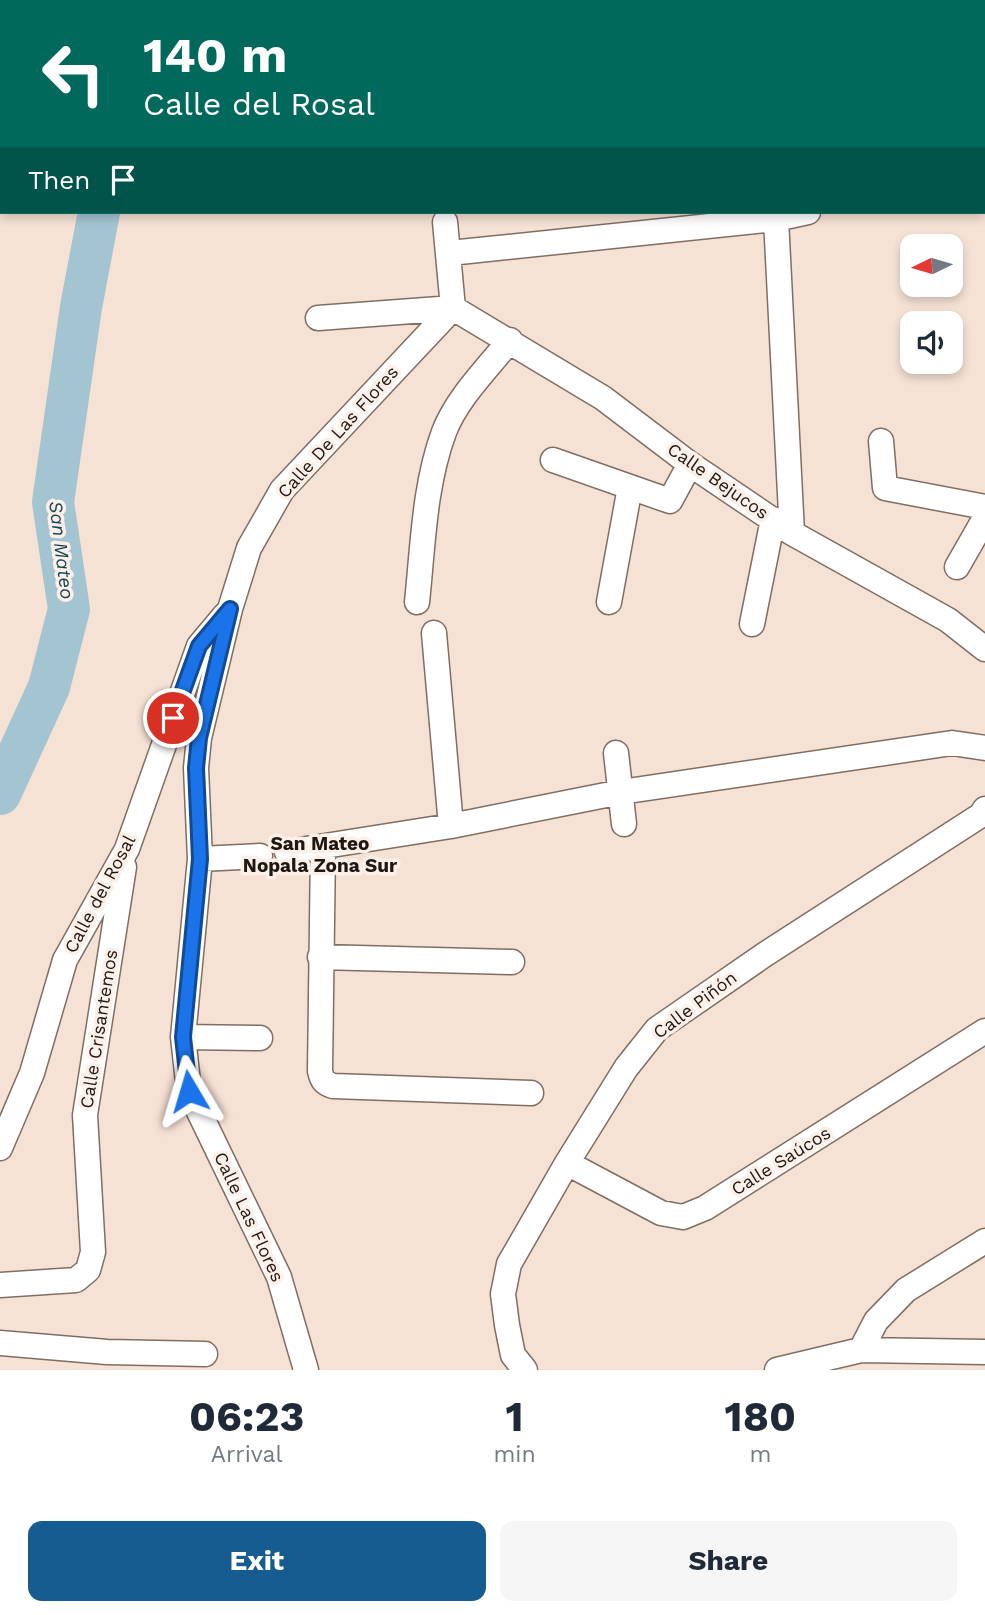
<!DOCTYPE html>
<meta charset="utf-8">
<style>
:root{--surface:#fff;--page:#f6f6f7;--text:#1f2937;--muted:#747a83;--accent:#165c90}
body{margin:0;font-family:"Work Sans",sans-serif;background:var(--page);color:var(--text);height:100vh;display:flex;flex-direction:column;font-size:26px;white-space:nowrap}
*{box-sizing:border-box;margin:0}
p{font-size:23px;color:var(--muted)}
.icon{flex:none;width:38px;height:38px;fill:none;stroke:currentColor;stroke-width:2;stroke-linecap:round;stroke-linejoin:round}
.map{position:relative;height:1370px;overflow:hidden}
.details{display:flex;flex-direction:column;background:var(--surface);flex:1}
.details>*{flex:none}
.top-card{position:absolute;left:0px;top:0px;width:985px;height:214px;box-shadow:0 4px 10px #0003;background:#00695c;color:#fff;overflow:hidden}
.needle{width:46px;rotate:265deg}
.fabs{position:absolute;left:900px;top:234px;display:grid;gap:14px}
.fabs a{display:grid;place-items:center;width:63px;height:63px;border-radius:14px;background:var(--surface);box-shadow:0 4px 10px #0003;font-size:35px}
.pin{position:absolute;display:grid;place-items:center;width:60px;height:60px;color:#fff;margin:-30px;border:4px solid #fff;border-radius:50%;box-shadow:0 2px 7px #0007}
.me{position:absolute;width:77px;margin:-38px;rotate:353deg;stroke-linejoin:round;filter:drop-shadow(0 0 5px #0008)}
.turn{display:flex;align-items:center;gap:24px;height:147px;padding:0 28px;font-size:32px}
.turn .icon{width:91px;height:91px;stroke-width:2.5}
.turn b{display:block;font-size:49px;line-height:60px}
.then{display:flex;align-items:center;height:66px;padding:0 28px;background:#0003;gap:14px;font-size:26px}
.eta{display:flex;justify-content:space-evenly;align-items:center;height:119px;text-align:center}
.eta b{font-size:42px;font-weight:700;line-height:49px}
.primary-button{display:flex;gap:14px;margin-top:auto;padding:14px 28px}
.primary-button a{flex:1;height:80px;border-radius:14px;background:var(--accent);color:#fff;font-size:28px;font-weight:700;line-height:80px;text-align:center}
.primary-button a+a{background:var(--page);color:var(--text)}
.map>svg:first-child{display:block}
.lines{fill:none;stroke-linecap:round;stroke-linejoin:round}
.river{stroke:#a3c5d2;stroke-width:42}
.minor-casing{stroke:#806e63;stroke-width:27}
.minor{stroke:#fff;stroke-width:24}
.route-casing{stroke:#114b97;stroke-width:18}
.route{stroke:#1a73e8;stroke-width:12}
.labels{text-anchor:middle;stroke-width:7;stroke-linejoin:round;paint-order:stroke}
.street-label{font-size:18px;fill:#1e1713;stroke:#fdf0e8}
.water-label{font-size:19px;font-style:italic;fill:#164656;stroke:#fdf0e8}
.neighbourhood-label{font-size:19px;font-weight:bold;fill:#1e1713;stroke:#fdf0e8}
</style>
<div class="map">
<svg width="985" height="1370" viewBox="0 0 985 1370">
<rect width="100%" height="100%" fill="#f6e1d5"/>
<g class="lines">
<path class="river" d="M130 2V0
M0 794 49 687 69 609 53 502 81 307 99 212"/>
<defs>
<path id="minor" d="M701 0V2
M969 0 970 2
M100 2V0
M449 2 452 0
M984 39 985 49
M0 125H2
M984 174 985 173
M776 219 792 533
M445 222 453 308
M450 253 776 219 808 212
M453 308 603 398 690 464 792 533 948 620 985 649
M318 318 453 308
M881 441 885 488 985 507
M553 460 670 501 690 464
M957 567 985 518
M417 602C423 546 424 486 444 432 457 398 487 369 510 340
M609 602 630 487
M752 624 773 519
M434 633 451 826
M616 753 624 824
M323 847 320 1071C322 1080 324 1083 333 1086L531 1093
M287 852 451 826 621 792 952 743 985 748
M200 859 260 856
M320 957 512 962
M183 1037 260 1038
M0 1148 32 1073 65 960 127 849 199 646 225 615
M567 1163 661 1213 683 1217 705 1208 985 1031
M0 1285 76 1280 88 1270 93 1252 85 1115 124 867
M0 1343 107 1352 205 1354
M861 1350 876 1321 906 1290 985 1241
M306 1370 279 1277 189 1091 183 1037 200 859 196 768 199 738 230 609 249 548 282 490 453 308
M525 1370 513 1355 507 1325 503 1294 509 1264 567 1163 626 1068 657 1029 764 955 981 815 985 809
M777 1370 861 1350 985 1352"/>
</defs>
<use href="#minor" class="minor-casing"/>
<use href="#minor" class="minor"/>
</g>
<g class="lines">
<defs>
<path id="route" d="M173 718 199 646 230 609 199 738 196 768 200 859 183 1037 189 1091"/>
</defs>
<use href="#route" class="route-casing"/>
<use href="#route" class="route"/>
</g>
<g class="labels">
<g class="street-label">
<text transform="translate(338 432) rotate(-48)" y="6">Calle De Las Flores</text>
<text transform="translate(718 481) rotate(35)" y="6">Calle Bejucos</text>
<text transform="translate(100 894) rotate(-62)" y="6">Calle del Rosal</text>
<text transform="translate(695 1005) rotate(-37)" y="6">Calle Piñón</text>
<text transform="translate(99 1029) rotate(-81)" y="6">Calle Crisantemos</text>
<text transform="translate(781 1161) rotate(-32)" y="6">Calle Saúcos</text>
<text transform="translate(249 1217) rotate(65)" y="6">Calle Las Flores</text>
</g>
<g class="water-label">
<text transform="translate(62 550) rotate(83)" y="7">San Mateo</text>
</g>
<g class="neighbourhood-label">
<text x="320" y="850">San Mateo<tspan x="320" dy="22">Nopala Zona Sur</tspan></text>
</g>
</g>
</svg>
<div class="fabs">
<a><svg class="needle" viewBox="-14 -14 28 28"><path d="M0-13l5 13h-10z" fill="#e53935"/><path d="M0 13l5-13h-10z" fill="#747a83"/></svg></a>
<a><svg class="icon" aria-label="sound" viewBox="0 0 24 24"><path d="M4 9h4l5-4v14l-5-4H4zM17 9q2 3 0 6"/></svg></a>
</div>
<div class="pin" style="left:173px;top:718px;background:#d93025"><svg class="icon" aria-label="arrive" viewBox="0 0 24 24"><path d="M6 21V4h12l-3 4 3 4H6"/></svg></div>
<svg class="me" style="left:189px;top:1091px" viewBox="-20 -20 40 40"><path d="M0-17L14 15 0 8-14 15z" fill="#1a73e8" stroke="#fff" stroke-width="4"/></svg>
<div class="top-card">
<div class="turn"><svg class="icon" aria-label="left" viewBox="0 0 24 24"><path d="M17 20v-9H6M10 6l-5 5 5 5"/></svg><div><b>140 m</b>Calle del Rosal</div></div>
<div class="then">Then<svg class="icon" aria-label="arrive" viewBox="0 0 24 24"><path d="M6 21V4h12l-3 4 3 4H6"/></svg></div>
</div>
</div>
<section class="details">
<div class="eta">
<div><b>06:23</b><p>Arrival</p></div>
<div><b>1</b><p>min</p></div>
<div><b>180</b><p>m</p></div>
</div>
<div class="primary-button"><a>Exit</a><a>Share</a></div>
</section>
